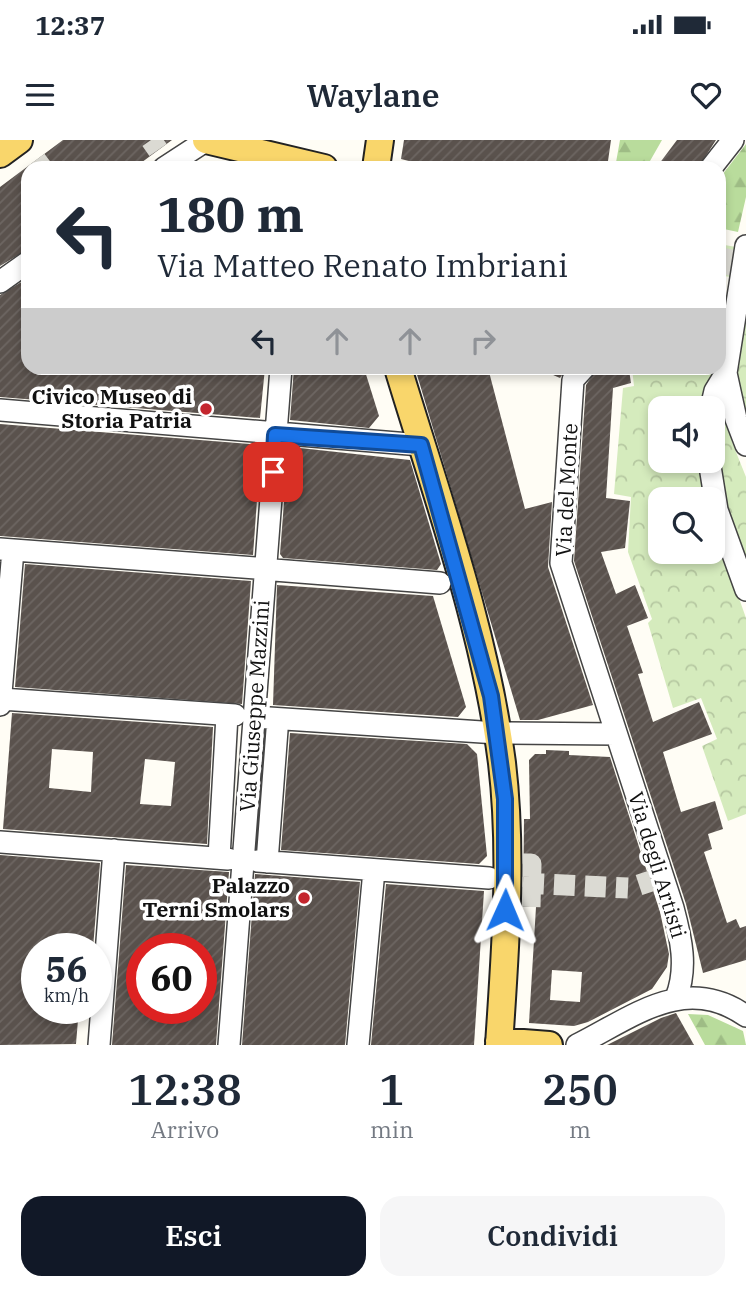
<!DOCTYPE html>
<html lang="it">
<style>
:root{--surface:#fff;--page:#f6f6f7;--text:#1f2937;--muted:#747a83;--accent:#111827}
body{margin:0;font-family:"IBM Plex Serif",serif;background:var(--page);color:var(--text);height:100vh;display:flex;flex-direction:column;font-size:26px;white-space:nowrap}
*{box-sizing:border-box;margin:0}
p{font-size:23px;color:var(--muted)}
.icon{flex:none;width:38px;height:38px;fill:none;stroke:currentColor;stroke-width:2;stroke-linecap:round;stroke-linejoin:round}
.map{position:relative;height:905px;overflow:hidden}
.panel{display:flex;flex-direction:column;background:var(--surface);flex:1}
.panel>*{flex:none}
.top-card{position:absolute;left:21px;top:21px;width:705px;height:214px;border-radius:21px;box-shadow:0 4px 10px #0003;background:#fff;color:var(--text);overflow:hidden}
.fabs{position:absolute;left:648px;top:256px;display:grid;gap:14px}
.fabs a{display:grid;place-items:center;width:77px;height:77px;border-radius:14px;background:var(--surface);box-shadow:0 4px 10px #0003;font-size:35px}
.speed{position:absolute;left:21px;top:793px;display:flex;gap:14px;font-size:35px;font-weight:700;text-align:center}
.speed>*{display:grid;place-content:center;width:91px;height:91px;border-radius:50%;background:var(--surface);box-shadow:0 4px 10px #0003;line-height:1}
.speed small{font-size:18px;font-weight:400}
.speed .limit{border:10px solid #d22;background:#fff;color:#111}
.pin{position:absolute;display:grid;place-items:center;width:60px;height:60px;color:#fff;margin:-30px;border-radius:14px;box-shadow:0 4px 10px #0006}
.me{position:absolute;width:77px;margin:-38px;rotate:1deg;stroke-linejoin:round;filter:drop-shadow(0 0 5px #0008)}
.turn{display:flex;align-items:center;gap:24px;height:147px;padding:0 21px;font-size:32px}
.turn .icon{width:91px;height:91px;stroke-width:2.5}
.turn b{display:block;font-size:49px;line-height:60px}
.lanes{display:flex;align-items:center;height:66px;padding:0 21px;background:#0003;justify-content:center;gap:35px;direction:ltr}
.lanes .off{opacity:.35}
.eta{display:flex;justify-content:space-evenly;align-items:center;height:119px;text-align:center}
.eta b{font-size:42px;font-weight:600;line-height:49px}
.cta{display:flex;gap:14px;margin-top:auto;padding:14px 21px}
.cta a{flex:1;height:80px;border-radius:21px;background:var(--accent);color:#fff;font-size:28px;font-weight:600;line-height:80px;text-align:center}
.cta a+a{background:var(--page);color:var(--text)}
.status{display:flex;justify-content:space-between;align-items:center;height:49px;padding:0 35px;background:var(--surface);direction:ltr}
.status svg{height:19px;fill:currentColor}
header{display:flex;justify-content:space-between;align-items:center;height:91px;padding:0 21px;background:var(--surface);font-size:32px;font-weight:600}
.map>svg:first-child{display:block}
.forest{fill:url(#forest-firs)}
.park{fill:url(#park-crowns)}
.garden{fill:url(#garden-dots)}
.building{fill:url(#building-hatch);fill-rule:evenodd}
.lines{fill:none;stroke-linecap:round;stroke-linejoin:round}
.minor-tunnel{stroke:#dbdad3;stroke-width:21;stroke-dasharray:21 10;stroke-linecap:butt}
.major-tunnel{stroke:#dbdad3;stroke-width:26;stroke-dasharray:26 13;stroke-linecap:butt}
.minor-casing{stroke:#444;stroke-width:24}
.major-casing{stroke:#222;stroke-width:30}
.minor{stroke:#fff;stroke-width:21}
.major{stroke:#f9d66b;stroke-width:26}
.route-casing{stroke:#114b97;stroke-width:18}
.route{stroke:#1a73e8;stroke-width:12}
.poi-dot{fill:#c4262e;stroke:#fff;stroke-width:2.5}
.labels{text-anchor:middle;stroke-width:7;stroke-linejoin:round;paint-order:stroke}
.poi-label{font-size:21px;font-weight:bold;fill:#111;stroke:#fff;text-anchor:end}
.street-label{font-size:21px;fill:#111;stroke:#fff}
</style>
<div class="status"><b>12:37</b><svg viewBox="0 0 49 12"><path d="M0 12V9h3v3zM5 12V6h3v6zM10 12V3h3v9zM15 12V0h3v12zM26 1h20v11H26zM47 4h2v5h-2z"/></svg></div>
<header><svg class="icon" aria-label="menu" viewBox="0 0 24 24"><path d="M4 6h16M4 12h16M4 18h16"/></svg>Waylane<svg class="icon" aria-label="heart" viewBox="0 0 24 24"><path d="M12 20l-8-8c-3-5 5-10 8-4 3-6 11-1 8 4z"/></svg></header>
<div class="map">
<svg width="746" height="905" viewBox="0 0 746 905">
<defs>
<pattern id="forest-firs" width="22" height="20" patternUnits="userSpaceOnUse" patternTransform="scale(1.75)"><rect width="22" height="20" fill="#b9dc9c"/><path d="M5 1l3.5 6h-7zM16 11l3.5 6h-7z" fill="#9ebc85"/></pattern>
<pattern id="park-crowns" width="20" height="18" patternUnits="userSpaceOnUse" patternTransform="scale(1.75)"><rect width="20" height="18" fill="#d5ebbd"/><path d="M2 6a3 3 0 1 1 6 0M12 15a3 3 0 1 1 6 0" fill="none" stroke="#b6c8a1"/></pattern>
<pattern id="garden-dots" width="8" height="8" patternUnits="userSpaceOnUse" patternTransform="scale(1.75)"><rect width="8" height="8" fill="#d5ebbd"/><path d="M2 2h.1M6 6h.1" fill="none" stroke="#b6c8a1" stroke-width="1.8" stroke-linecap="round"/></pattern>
<pattern id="building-hatch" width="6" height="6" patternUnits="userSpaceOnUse" patternTransform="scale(1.75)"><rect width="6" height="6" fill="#5a524d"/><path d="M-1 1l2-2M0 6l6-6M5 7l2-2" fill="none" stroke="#6d6662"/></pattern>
</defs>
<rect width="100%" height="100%" fill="#fffdf5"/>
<path class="forest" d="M620 0H662L646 28H615Z
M746 4V57L738 92 719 88V39Z
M688 874 708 875 743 891 746 905H705Z"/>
<path class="park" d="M746 158V278L735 240Z
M632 228H711L713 233 706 246 704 268H660V320H702L706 359H660V411H712V382L746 478V674L728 681 702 606 717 599 701 558 673 568 648 483 652 479 628 412 631 357 614 354 623 248 634 246Z
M724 264 732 302 746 337V433L724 370 716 310 720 265Z"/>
<path class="garden" d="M719 104 736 107 730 137 719 135Z"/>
<path class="building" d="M63 0H172L134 28H28V59L22 64 28 71V109L0 126V47Z
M404 0H611L607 28H437L401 19Z
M677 0H716L698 28H656Z
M28 138V228H106L105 230 158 234V228L235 231V228H265L260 278 0 257V155Z
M294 228H364L379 276 369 288 290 280Z
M415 228H457V232L488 228 525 369 552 362 548 427 593 565 538 580H520Z
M537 228H567L560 238Z
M597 228 629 230 631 243 613 248 606 358 630 361 625 408 601 412 616 454 635 445 648 478 627 486 643 533 638 534 653 582 699 562 712 594 663 612 681 672 715 661 723 689 708 694 712 709 704 712 727 783 736 779 740 788 746 786V820L703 833 686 764 574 421 586 245Z
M0 284 261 305 253 415 0 396Z
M291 307 410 320 441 424 437 430 283 418 280 414 288 311Z
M25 424 251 441 242 564 15 547Z
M277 445 433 456 466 567 458 577 273 565Z
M12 573 213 587 207 704 3 689ZM52 609 93 612 91 652 49 648ZM145 619 175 622 171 666 140 664Z
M290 593 467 604 477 614 487 716 479 724 281 710Z
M546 610 569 611V615L610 617 660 772 669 814 667 827 652 849 588 882 574 886 529 883 536 767H523L524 679H530L529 620 535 614H546ZM552 830 582 832 580 862 550 860Z
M0 715 100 723 93 808H37V868H79L76 904 0 905Z
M126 725 229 732 216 905H112ZM142 808H201V868H142Z
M255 734 360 742 345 905H242Z
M386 744 484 751 474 905H371Z
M676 873 694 905H607L661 878Z"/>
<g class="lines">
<path class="minor-tunnel" d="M151 0 158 10
M36 20 42 28
M523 724H531L530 767
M523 743 628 748
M639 745 654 740"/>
<path class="major-tunnel" d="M719 120 746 126"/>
<defs>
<path id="minor" d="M164 28 207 0
M711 28 733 0
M746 106 726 233 736 279 746 305
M0 142 28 122
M584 228 573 240 561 423 673 768C681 798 688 828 676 858
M711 268 715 251 726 233
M0 270 421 305
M709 320 717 370 746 450
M0 409 256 428
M274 430 440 443
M1 559 235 575
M0 565 13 410
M254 577 497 593 616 594
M0 702 228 719
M219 718 227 575
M257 721 489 738
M267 722 277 590
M99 905 114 710
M229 905 281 228
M358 905 374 730
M577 905C633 877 685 833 746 876"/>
<path id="major" d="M206 0 324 28
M0 14 19 0
M376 28 380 0
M398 228C437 357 485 489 502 623 513 715 505 813 499 905
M499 901 549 905"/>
</defs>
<use href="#minor" class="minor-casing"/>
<use href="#major" class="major-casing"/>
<use href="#minor" class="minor"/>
<use href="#major" class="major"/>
</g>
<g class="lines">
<defs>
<path id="route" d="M273 332 275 295 421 305 491 556 505 659V770"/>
</defs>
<use href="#route" class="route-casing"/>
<use href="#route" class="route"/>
</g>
<g class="poi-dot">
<circle cx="206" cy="269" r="7"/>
<circle cx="304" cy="758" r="7"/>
</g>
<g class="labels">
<g class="poi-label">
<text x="192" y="264">Civico Museo di<tspan x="192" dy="24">Storia Patria</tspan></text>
<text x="290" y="753">Palazzo<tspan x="290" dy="24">Terni Smolars</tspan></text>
</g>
<g class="street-label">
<text transform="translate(567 350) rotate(-87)" y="7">Via del Monte</text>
<text transform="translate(255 566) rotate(-86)" y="7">Via Giuseppe Mazzini</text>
<text transform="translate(657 725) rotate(73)" y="7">Via degli Artisti</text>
</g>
</g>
</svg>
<div class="fabs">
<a><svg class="icon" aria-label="sound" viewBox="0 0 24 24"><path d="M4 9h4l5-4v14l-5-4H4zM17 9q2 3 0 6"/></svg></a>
<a><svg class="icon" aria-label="search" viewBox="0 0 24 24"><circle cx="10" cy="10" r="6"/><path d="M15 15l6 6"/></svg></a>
</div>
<div class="speed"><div>56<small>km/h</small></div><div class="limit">60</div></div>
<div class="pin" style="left:273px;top:332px;background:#d93025"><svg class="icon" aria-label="arrive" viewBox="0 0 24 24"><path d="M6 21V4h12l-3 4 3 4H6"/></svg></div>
<svg class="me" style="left:505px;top:770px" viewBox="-20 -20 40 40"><path d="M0-17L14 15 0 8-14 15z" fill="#1a73e8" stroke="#fff" stroke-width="4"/></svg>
<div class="top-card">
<div class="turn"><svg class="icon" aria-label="left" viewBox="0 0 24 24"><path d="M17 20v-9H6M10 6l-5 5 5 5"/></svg><div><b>180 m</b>Via Matteo Renato Imbriani</div></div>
<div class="lanes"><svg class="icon" aria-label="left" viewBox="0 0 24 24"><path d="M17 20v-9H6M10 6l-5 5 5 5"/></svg><svg class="icon off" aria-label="ahead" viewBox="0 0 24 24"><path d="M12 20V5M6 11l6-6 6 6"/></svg><svg class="icon off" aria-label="ahead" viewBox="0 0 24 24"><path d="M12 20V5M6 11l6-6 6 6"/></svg><svg class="icon off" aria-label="right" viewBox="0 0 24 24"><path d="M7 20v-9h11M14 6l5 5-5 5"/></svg></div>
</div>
</div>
<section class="panel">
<div class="eta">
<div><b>12:38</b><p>Arrivo</p></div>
<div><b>1</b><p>min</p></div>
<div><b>250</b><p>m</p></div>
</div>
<div class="cta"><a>Esci</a><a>Condividi</a></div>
</section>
